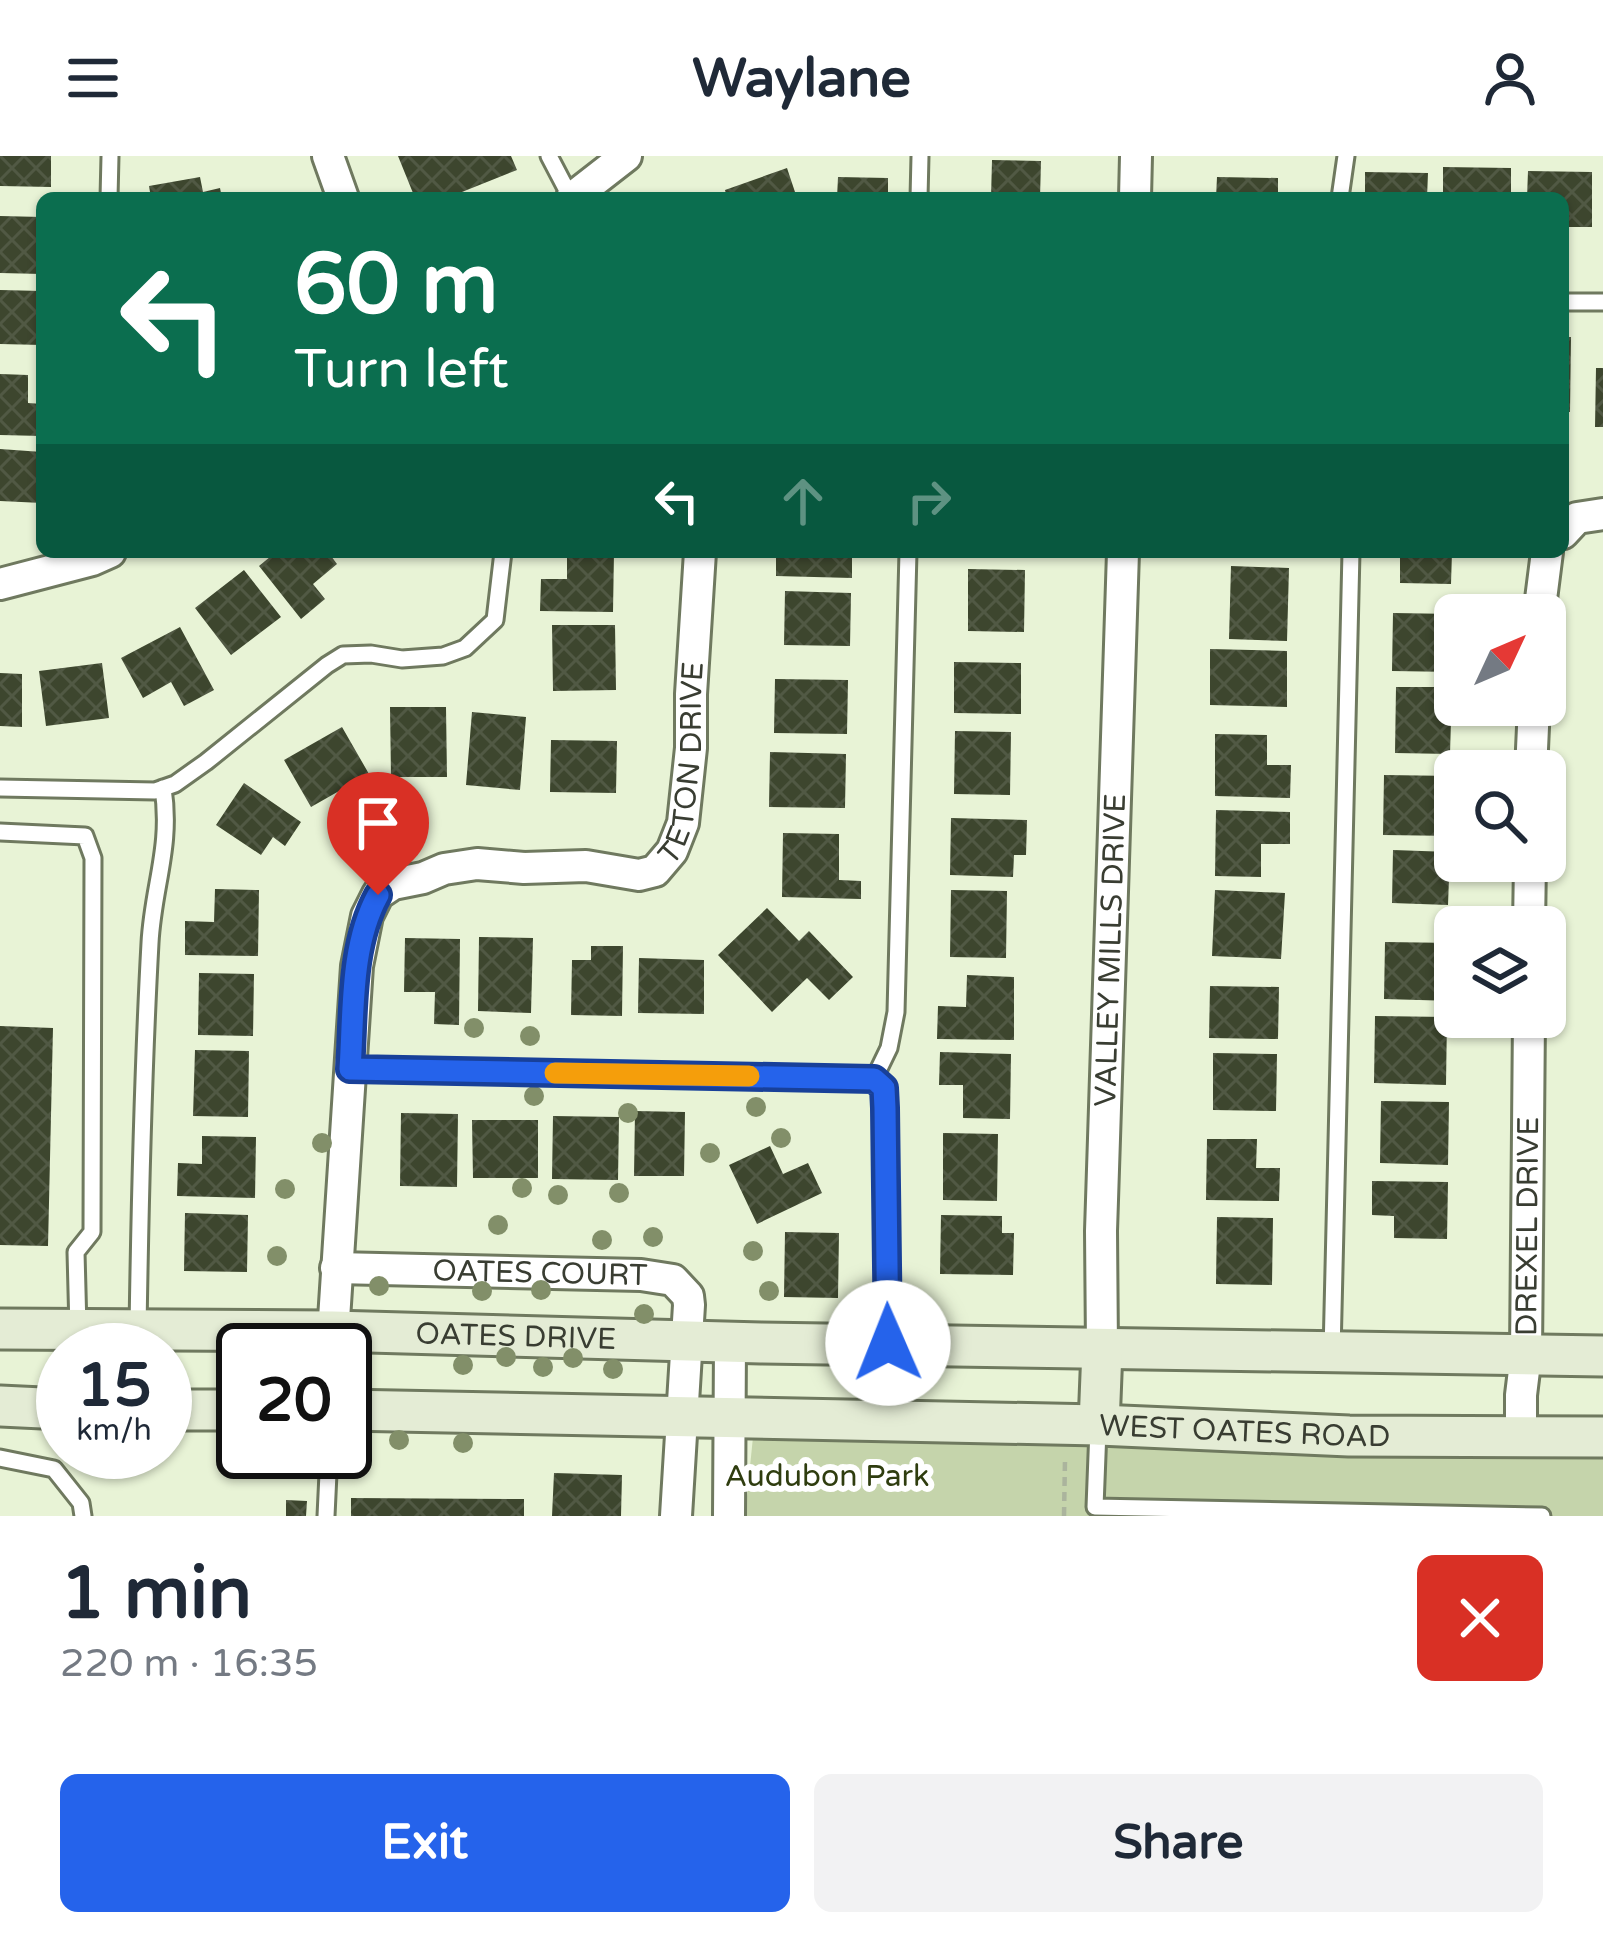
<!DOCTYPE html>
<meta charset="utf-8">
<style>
:root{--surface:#fff;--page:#f2f2f3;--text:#1f2937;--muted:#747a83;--accent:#2563eb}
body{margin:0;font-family:"Varela Round",sans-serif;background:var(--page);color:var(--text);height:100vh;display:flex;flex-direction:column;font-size:45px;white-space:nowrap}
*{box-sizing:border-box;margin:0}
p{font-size:39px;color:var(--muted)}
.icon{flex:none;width:66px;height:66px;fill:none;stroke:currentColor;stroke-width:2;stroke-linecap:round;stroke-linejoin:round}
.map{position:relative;height:1360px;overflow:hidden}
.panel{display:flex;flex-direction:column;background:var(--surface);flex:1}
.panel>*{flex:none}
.hud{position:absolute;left:36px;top:36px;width:1533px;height:366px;border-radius:18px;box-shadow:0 3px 9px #0004;background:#0b6e4f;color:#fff;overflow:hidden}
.needle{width:78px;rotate:46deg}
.fabs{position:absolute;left:1434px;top:438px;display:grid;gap:24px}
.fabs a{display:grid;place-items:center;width:132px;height:132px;border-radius:18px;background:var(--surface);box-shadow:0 3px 9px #0004;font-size:60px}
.speed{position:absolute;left:36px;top:1167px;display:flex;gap:24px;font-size:60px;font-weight:700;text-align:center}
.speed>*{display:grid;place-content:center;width:156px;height:156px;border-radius:50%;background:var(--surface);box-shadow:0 3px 9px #0004;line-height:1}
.speed small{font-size:30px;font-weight:400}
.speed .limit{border:6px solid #111;border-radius:18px;background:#fff;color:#111}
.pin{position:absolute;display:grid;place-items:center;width:102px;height:102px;color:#fff;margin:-123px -51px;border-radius:50% 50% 50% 0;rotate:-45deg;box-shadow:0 0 12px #0007}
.pin .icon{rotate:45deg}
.me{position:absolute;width:132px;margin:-66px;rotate:359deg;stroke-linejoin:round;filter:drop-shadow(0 0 9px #0008)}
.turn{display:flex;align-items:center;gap:42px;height:252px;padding:0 60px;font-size:54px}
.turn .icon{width:156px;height:156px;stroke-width:2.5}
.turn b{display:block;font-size:84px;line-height:102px}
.lanes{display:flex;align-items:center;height:114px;padding:0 60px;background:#0003;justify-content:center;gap:60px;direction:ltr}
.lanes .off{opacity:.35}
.round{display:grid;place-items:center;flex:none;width:126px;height:126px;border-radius:18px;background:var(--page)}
.head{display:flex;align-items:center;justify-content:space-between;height:204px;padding:0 60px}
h1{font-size:72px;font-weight:700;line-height:90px}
.primary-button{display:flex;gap:24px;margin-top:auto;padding:24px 60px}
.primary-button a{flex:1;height:138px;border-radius:18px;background:var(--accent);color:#fff;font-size:48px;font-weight:700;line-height:138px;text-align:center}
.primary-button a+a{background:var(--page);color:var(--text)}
header{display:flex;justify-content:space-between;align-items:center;height:156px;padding:0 60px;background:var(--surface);font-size:54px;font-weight:700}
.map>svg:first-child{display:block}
.green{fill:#c5d4ab}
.building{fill:url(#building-cross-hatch)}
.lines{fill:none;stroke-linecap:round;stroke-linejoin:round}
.lane-casing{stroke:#6f795f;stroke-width:21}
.street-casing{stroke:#6f795f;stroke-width:36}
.secondary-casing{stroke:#6f795f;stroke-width:45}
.path{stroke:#abb49d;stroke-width:4.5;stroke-dasharray:9 6;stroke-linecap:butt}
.lane{stroke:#fff;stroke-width:15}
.street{stroke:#fff;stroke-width:30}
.secondary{stroke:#e4ecd5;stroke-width:39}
.tree{fill:#828f69}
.route-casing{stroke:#184099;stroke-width:30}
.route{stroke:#2563eb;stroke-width:21}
.slow{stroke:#f59e0b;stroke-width:21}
.labels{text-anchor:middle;stroke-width:12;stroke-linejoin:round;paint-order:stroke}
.street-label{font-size:30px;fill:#393d32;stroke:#fff}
.park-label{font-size:30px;fill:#2f3d0f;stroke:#fff}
</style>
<header><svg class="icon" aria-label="menu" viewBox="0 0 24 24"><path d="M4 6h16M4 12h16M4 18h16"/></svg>Waylane<svg class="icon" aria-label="person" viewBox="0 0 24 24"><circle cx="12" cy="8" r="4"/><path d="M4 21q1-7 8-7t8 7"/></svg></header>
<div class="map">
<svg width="1603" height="1360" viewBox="0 0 1603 1360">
<defs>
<pattern id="building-cross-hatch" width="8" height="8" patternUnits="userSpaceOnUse" patternTransform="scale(3)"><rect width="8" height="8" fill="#3d462e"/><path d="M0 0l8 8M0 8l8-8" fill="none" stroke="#515944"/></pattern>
</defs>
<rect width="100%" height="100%" fill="#e8f3d6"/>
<path class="green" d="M753 1281 1603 1296V1360H745Z"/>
<path class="building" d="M0 0H51V31L0 30Z
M398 0H511L517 14 447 42H415Z
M992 4 1041 5 1040 42H991Z
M1443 11 1511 12V42H1443Z
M787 12 797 42H727L725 34Z
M1528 15 1592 16V71H1563V42H1527Z
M1365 16 1428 17 1427 42H1365Z
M200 21 203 36 220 32 222 42H151L149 30Z
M838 21 888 22V42H837Z
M1217 21 1278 22V42H1216Z
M0 60 42 61V118L0 117Z
M0 134 42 135V189L0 188Z
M1563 181H1571L1570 256H1563Z
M1596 212H1603V271H1595Z
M0 218 28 219V247L42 248V280L0 279Z
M0 293 42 296V347L0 345Z
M276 396H328L337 408 313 428 325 443 301 463 259 410Z
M567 396H614L613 456 540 455 541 423H567Z
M776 396H852V422L776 420Z
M1400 396H1452L1451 428 1400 427Z
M1231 410 1289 412 1287 485 1229 483Z
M968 413 1025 414 1024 476 968 475Z
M244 414 281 461 231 499 195 452Z
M785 435 851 437 850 490 784 489Z
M1393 457 1455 458V516L1392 515Z
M552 469H615L616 534 553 535Z
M180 471 214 534 184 550 171 526 143 542 121 502Z
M1210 493 1287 495V551L1210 549Z
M954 506 1021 507V558L954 557Z
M102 507 109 562 46 570 39 515Z
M0 517 22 518V571L0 570Z
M775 523 848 524 847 578 774 577Z
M1396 531H1452L1450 598 1395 597Z
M390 551H446L447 621H391Z
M472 556 526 561 520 634 466 629Z
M342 571 369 618 311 651 284 604Z
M955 575 1011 576 1010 639 954 638Z
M1215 578 1267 579V609H1291L1290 642 1215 640Z
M551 584 617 585 616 637 550 636Z
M770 596 846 598 845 652 769 651Z
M1384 619 1455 620V680L1383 679Z
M244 627 301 666 285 690 273 681 261 699 216 669Z
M1216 654 1290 656V688H1261V721L1215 720Z
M951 662 1027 664 1026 699H1014L1013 721 950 719Z
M783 677 839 678V724L861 725V743L782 741Z
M1393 694 1450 696 1448 749 1392 747Z
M215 733 259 734 258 800 185 799V765L214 766Z
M951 734 1007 735 1006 802 950 801Z
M1215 734 1285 737 1281 803 1212 800Z
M767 752 799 785 809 775 853 821 829 844 807 822 772 856 718 799Z
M479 781 533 782 531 857 478 855Z
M405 782 460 783 459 869 434 868 435 836H404Z
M1385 786 1455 787 1454 845 1384 843Z
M591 790H623L622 860 571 859 572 804H591Z
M639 802 704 804V858L638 857Z
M199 817 254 818 253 880 198 879Z
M967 819 1014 821V884L937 883 938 850 966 851Z
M1210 830 1279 831 1278 883 1209 882Z
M1375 860 1447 861 1446 929 1374 927Z
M0 870 53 872 48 1090 0 1089Z
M195 894 249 895 248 961 193 960Z
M940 896 1011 898 1010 963 963 962V929H939Z
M1213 897 1277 898 1276 955 1213 954Z
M1381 945 1449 946 1448 1009 1380 1007Z
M635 955 685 956 684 1020H634Z
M401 957 458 958 457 1031 400 1030Z
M553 960 619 961 618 1024 552 1023Z
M472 964H538V1022H473Z
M943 977 998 978 997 1045 943 1044Z
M202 980 256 981 255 1042 177 1040 178 1007 202 1008Z
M1207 983H1257L1256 1012H1280L1279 1045 1206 1044Z
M770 990 783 1018 808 1007 822 1037 757 1068 729 1009Z
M1372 1025 1448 1026 1447 1083 1394 1082V1060L1372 1059Z
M185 1057 248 1059 247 1116 184 1115Z
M941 1059 1002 1060V1077H1014L1013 1119 940 1118Z
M1217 1061 1273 1062 1272 1129 1216 1128Z
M785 1076 839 1077 838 1142 784 1141Z
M554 1317 622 1319 621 1360H552Z
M351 1342 524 1343V1360H351Z
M286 1344 307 1345 306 1360H286Z"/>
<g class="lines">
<defs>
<path id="lane" d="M549 0 571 42
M109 42 110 0
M919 42 920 0
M1340 42 1346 0
M1563 146H1603
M0 632 155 635 175 628 206 606 327 509 343 499 371 498 402 503 443 500 465 492 495 464 503 396
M0 676 85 680 93 702 92 1076 76 1096 78 1173
M350 913 874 923 884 932 885 952 888 1187
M874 923 889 892 896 856 908 396
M138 1173C140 1044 143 915 150 787 153 730 172 691 163 632
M1332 1197 1351 396
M1098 1273 1095 1351 1542 1360
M0 1302 54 1313 81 1347 83 1360
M326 1360 329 1296"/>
<g id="street">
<path d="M328 0 343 42"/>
<path d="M572 42 626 0"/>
<path d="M1135 42 1136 0"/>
<path d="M1563 377 1577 362 1603 358"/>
<path d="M0 428 92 404 110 396"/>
<path d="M1539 459 1547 396"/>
<path d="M1531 615 1534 549"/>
<path d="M1529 771 1530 705"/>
<path id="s1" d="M336 1112 641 1119 673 1124 688 1140 689 1149 676 1360"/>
<path id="s2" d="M1102 1193 1101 1075 1123 396"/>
<path id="s3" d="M332 1194 357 810 367 760 378 738 393 728 423 722 444 713 477 708 524 712 586 710 639 719 655 715 672 695 683 667 691 592V538L700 396"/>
<path id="s4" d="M1521 1280V1239L1526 1198 1529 861"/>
<path d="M729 1360 730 1186"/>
</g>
<g id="secondary">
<path id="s5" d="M0 1173 333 1175 761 1187 1603 1200"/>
<path d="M0 1250 63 1253"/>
<path d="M165 1254H243"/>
<path id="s6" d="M345 1254 1099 1269 1349 1280 1603 1281"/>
<path d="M1099 1269 1102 1193"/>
</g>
</defs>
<use href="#lane" class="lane-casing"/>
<use href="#street" class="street-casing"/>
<use href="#secondary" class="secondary-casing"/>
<path class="path" d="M1064 1360 1065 1304"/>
<use href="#lane" class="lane"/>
<use href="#street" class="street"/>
<use href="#secondary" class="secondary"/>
</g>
<g class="tree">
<circle cx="474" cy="872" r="10"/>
<circle cx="530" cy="880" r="10"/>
<circle cx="534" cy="940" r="10"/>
<circle cx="756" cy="951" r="10"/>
<circle cx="628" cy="957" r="10"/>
<circle cx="781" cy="982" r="10"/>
<circle cx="322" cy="987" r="10"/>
<circle cx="710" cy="997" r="10"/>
<circle cx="522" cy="1032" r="10"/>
<circle cx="285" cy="1033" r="10"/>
<circle cx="619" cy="1037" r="10"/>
<circle cx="558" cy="1039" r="10"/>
<circle cx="498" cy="1069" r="10"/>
<circle cx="653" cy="1081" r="10"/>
<circle cx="602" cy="1084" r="10"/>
<circle cx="753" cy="1095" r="10"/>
<circle cx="277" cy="1100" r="10"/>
<circle cx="379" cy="1130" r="10"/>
<circle cx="541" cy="1134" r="10"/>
<circle cx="482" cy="1135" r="10"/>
<circle cx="769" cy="1135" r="10"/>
<circle cx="644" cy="1158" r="10"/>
<circle cx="506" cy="1201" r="10"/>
<circle cx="573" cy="1202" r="10"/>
<circle cx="463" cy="1209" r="10"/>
<circle cx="543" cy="1211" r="10"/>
<circle cx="613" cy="1213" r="10"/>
<circle cx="399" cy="1284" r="10"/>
<circle cx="463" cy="1287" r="10"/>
</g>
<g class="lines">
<defs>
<path id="route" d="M378 739C350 790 354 855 350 913L874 923 884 932 885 952 888 1187"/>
</defs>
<use href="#route" class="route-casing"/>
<use href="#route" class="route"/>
<path class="slow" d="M555 917 749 920"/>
</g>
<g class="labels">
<g class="street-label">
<text dy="10" stroke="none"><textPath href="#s3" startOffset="861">TETON DRIVE</textPath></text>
<text dy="10" stroke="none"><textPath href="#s2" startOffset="399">VALLEY MILLS DRIVE</textPath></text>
<text dy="10" stroke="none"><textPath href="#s4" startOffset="210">DREXEL DRIVE</textPath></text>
<text dy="10" stroke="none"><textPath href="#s1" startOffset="204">OATES COURT</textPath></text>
<text dy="10" stroke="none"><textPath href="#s5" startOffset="516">OATES DRIVE</textPath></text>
<text dy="10" stroke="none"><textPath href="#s6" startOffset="900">WEST OATES ROAD</textPath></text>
</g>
<g class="park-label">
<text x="827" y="1330">Audubon Park</text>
</g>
</g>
</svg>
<div class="fabs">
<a><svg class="needle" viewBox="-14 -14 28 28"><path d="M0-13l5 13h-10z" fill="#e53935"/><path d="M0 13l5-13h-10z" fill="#747a83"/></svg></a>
<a><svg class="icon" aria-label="search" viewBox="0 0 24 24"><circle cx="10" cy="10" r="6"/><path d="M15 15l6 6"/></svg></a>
<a><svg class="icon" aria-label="layers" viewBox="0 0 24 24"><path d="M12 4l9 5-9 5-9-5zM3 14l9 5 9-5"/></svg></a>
</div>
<div class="speed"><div>15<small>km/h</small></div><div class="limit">20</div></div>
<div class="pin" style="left:378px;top:739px;background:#d93025"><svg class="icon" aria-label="arrive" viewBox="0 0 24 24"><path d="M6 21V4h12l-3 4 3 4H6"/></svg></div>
<svg class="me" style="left:888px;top:1187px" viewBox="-20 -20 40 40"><circle r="19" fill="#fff"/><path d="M0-13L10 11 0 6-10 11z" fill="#2563eb"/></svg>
<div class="hud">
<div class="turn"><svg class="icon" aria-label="left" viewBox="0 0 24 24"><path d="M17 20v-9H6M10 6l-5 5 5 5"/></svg><div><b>60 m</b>Turn left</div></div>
<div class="lanes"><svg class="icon" aria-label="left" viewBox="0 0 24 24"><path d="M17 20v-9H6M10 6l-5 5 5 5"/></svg><svg class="icon off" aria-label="ahead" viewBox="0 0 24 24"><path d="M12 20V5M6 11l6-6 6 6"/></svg><svg class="icon off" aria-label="right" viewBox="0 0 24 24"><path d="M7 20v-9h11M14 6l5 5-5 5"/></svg></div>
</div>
</div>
<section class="panel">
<div class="head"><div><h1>1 min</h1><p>220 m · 16:35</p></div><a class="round" style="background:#d93025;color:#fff"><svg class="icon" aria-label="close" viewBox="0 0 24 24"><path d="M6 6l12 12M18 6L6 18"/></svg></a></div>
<div class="primary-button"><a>Exit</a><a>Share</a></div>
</section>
